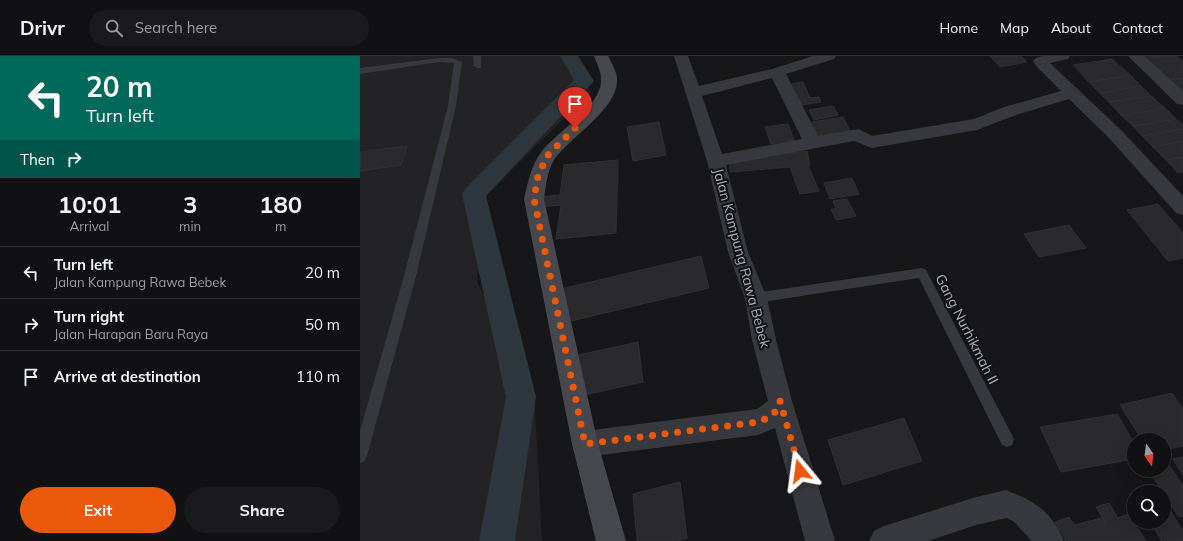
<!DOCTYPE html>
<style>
:root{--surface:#111113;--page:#1a1a1c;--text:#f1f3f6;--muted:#9c9da0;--line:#303133;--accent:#ea580c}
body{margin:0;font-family:Mulish,sans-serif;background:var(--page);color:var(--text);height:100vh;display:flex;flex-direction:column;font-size:15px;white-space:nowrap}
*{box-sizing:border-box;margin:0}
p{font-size:13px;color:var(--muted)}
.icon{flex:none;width:22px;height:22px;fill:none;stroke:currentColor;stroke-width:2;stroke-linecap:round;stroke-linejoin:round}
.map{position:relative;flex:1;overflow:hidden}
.side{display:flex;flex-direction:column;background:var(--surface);width:360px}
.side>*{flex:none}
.guide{background:#00695c;color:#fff;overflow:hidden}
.needle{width:26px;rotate:166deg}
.fabs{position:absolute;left:767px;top:377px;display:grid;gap:8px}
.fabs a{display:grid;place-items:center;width:44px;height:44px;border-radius:50%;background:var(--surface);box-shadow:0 4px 16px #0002,0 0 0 1px var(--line);font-size:20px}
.pin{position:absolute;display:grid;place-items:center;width:34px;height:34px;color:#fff;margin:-41px -17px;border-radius:50% 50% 50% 0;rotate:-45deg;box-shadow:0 0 4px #0007}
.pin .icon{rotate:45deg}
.me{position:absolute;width:44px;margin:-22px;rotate:344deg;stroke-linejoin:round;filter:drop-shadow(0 0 3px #0008)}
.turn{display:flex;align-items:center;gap:14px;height:84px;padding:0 20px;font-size:18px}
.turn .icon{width:52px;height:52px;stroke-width:2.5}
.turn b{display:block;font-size:28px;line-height:34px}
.then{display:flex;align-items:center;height:38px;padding:0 20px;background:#0003;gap:8px;font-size:15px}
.eta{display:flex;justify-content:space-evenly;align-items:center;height:68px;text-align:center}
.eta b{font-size:24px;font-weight:700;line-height:28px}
.action{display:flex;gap:8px;margin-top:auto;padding:8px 20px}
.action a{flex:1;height:46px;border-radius:24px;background:var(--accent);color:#fff;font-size:16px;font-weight:700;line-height:46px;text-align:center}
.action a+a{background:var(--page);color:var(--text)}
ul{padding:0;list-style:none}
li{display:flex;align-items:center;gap:12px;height:52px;padding:0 20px;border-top:1px solid var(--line)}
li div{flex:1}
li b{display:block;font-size:15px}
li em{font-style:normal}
header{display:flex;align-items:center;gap:24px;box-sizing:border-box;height:56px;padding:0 20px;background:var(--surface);border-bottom:1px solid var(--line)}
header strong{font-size:19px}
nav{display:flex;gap:22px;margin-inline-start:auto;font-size:14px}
.search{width:280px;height:36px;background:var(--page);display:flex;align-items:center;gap:10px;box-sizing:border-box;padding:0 14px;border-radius:22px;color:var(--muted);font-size:15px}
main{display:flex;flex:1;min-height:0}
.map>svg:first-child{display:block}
.built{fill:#232326}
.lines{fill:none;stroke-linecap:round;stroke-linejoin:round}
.canal{fill:#2d373d;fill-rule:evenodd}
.building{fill:#2a2a2d;stroke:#313135}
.lane{fill:#38393e;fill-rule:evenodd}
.street{fill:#38393e;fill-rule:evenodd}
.secondary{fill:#46484e;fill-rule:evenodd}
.route{stroke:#ea580c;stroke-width:7;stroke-dasharray:0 12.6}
.labels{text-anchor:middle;stroke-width:4;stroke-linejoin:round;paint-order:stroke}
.street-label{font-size:14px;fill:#a9afb9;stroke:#121214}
</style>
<header>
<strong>Drivr</strong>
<div class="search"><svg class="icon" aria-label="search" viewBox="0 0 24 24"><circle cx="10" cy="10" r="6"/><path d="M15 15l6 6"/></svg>Search here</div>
<nav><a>Home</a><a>Map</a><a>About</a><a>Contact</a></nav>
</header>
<main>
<section class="side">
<div class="guide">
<div class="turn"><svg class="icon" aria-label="left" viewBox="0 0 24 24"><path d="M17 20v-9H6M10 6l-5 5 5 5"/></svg><div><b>20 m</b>Turn left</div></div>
<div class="then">Then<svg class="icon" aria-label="right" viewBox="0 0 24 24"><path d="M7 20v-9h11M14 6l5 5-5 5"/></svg></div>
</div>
<div class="eta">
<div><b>10:01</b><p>Arrival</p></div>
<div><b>3</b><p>min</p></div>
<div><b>180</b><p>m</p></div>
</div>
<ul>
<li><svg class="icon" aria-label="left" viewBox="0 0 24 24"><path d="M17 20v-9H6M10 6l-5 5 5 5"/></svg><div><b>Turn left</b><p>Jalan Kampung Rawa Bebek</p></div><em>20 m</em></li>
<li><svg class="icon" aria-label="right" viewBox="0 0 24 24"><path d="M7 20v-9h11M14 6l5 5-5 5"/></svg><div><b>Turn right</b><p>Jalan Harapan Baru Raya</p></div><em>50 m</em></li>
<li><svg class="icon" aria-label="arrive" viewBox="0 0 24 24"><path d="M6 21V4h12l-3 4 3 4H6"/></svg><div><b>Arrive at destination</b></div><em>110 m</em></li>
</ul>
<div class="action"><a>Exit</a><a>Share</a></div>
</section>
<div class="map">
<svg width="823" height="485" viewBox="0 0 823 485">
<rect width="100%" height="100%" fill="#171719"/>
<path class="built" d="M0 0H212L231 36 127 138 117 226 174 334 182 485H0Z"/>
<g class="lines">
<path class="canal" d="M200 0H218L234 25 126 140 176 341 155 485H119L146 341 102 138 106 132 214 24Z"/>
</g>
<path class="building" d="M630 0H661L667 6 640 11Z
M778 0H816L823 5V22L806 25Z
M752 3 770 19 729 26 713 9Z
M770 19 781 30 740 37 729 26Z
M823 22V38L806 25Z
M443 26 450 42 459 41 461 46 441 49 430 28Z
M781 30 791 40 749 46 740 37Z
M791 40 805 52 762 60 749 46Z
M473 50 478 59 454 64 449 54Z
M805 52 816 63 773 70 762 60Z
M483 61 490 75 457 80 452 66Z
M816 63 823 69V73L782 80 773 70Z
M299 66 306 99 273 105 267 71Z
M428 68 434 84 411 88 405 71Z
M823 73V85L793 91 782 80Z
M823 85V101L806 104 793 91Z
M47 90 41 109 0 115V96Z
M447 95 450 109H448L459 135 440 138 430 111 370 116V104Z
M823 101V116L818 117 806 104Z
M258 104 256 177 196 183 201 149 179 151 180 141 200 139 204 109Z
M492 122 499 138 470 143 464 127Z
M487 143 496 160 476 164 471 153H476L473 145Z
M798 148 823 177V202L808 205 767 154Z
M709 169 726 192 679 201 664 178Z
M341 200 349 232 203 267 201 233Z
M278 286 283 326 220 340 219 299Z
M812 337 823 353V390L804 394V384H782L760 349Z
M757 358 774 387V403L701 416 680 371Z
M544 362 562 405 483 429 468 384Z
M823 401V419L813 403Z
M809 409 823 430V460L819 461 789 415 804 414V410Z
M320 426 327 482 318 485H277L273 438Z
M804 445 823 475V485H802L790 466H804Z
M749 447 758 462 768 458 786 485H706L695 466 709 461 714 469 742 462 746 468 736 451Z"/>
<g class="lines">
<path class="lane" d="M113 0H121V12H118L114 10Z
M79 2H92L102 6 96 50 56 220 7 400 5 405 0 407V375L44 220 88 50 94 7 79 6 0 18V12Z
M562 212 566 214 652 379 654 384 652 389 647 391 642 389 559 222 396 247 392 246 390 242 392 238 396 237Z"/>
<path class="street" d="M314 0H328L339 30 412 13 453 0H476L474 3 426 18 458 80 499 73 512 80 614 63 644 51 701 35 677 11 673 5 676 2 683 0H710L708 3 690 7 761 74 823 140V159L816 157 749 82 709 43 656 59 617 74 512 92 494 85 366 109 388 196 407 242 416 284 432 345 475 485H445L415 372 398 379 225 401 216 397 212 388 216 379 225 375 397 353 408 345 392 284 385 242 368 196 347 105ZM412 22 442 83 362 98 342 40Z
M768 0H784L823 35V49L817 48Z
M646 434C675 445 691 455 704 485H672L653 465 646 462 616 469 568 485H509L514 475 524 470 616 441Z"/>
<path class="secondary" d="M234 0H248C252 8 258 17 257 26 256 54 209 82 194 104 187 115 186 130 184 143L238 388 266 485H236L212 388 164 143C168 126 171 109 182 95 197 76 240 50 241 26 242 17 237 8 234 0Z"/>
</g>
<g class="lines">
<path class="route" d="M215 72 187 100 178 120 174 143 225 388 398 366C410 361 417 358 420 345L440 415"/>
</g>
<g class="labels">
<g class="street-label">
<text transform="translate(382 202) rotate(75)" y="5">Jalan Kampung Rawa Bebek</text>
<text transform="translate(607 273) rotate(63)" y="5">Gang Nurhikmah II</text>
</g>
</g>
</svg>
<div class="fabs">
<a><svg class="needle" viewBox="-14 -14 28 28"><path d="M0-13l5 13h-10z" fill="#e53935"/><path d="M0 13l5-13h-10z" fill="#9c9da0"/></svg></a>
<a><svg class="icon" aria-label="search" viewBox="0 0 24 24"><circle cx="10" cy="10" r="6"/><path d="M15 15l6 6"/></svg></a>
</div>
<div class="pin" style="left:215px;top:72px;background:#d93025"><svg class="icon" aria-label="arrive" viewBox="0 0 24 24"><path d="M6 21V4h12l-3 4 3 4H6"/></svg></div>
<svg class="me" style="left:440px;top:415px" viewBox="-20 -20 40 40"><path d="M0-17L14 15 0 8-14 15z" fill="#ea580c" stroke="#fff" stroke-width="4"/></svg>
</div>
</main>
